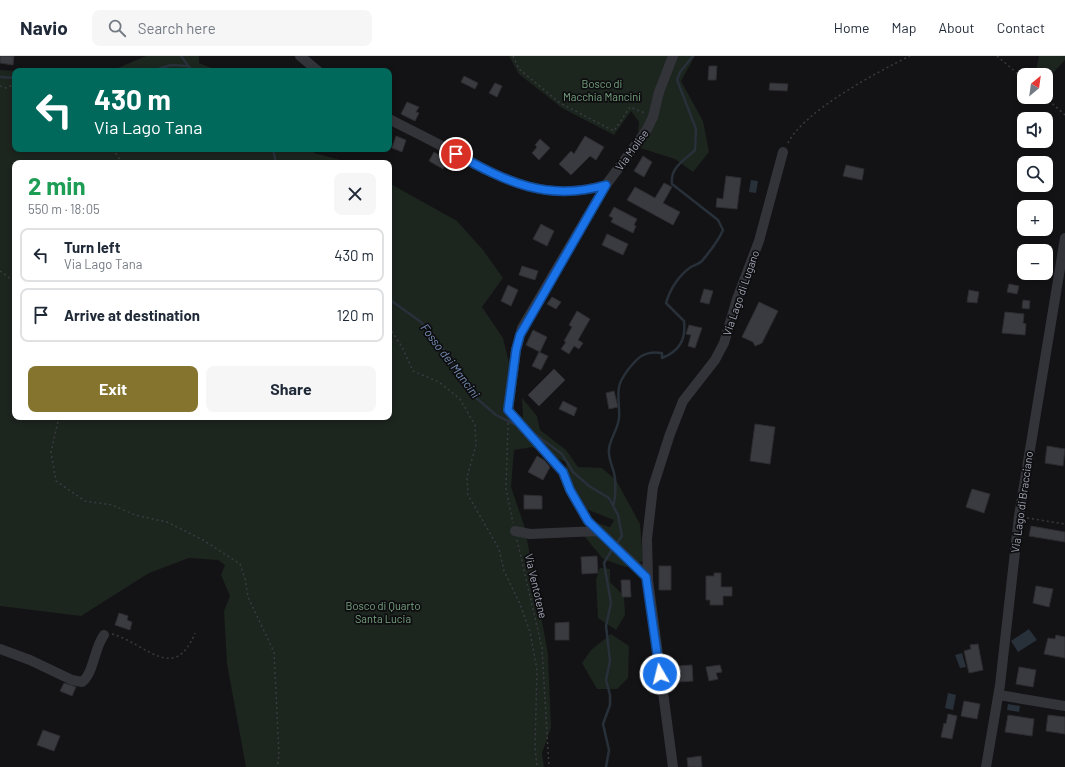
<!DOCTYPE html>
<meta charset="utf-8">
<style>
:root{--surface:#fff;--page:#f6f6f7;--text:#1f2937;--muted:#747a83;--line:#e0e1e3;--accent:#84742d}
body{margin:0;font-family:Barlow,sans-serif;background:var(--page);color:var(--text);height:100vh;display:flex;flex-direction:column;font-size:15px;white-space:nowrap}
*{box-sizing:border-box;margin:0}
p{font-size:13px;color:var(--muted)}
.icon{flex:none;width:22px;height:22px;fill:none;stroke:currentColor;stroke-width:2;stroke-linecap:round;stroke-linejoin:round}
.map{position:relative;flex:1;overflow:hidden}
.panel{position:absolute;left:12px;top:104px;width:380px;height:260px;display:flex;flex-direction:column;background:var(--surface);border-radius:8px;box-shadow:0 2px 6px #0003}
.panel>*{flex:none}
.top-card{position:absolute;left:12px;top:12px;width:380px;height:84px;border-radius:8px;box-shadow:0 2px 6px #0003;background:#00695c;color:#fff;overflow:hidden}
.needle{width:26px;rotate:29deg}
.controls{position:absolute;left:1017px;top:12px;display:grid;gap:8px}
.controls a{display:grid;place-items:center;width:36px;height:36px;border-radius:8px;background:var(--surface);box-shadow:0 2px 6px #0003;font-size:20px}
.pin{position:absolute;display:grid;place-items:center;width:34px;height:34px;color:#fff;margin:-17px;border:2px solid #fff;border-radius:50%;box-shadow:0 1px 4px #0007}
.me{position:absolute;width:44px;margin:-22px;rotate:352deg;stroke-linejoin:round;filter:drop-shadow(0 0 3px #0008)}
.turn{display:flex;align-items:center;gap:14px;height:84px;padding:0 16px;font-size:18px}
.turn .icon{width:52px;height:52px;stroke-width:2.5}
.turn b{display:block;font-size:28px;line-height:34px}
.round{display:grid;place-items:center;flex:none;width:42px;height:42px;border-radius:8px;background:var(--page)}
.head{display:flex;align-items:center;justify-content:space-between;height:68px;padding:0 16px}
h1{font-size:24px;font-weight:700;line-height:30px;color:#1e9e55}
.cta{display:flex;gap:8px;margin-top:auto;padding:8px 16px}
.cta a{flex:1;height:46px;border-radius:8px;background:var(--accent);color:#fff;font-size:16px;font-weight:700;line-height:46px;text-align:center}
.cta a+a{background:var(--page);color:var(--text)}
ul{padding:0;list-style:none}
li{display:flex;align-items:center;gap:12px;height:54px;margin:0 8px 6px;padding:0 8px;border:2px solid var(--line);border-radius:8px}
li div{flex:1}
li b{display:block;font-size:15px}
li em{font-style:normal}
header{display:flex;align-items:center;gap:24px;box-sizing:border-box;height:56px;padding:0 20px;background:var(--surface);border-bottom:1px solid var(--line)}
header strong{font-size:19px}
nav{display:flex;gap:22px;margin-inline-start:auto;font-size:14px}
.search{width:280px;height:36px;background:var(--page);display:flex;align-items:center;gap:10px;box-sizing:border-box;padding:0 14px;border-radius:8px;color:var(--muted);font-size:15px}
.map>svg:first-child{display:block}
.green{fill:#1d251f}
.water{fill:#28303a}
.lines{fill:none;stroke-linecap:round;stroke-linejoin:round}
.stream{stroke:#28303a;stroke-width:2.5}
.building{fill:#3a3b40;stroke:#2d2d31}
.path{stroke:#393b41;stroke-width:1.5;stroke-dasharray:2 3;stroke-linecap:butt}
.minor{stroke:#33343a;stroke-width:10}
.route-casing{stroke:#114b97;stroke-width:10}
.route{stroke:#1a73e8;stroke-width:7}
.labels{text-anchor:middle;stroke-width:3.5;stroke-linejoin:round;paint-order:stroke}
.park-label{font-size:11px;fill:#78a480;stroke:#0e0e10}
.street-label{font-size:11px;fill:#a3a7b7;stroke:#0e0e10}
.water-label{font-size:12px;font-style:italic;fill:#7690b6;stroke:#0e0e10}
</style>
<header>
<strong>Navio</strong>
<div class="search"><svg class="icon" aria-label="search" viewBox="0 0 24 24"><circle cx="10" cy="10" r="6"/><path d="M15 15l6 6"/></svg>Search here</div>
<nav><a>Home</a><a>Map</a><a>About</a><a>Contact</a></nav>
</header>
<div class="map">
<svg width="1065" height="711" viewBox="0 0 1065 711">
<rect width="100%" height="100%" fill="#131315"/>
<path class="green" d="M146 0H199V7L219 15H111Z
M509 0H695L681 25 703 65 709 96 693 116 675 103 637 91 639 66 631 55 614 79 562 52 519 18Z
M1039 0H1065V4L1054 16 1036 14Z
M0 14 15 15V93H311L314 97 352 107H15V361H389V127L457 165 483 194 503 222 482 251 503 282 512 319 505 346 523 362 522 342 537 360 540 374 566 394 578 411 602 412 616 424 640 468 643 505 626 511 603 503 585 481 593 466 610 471 614 464 586 453 568 427 566 406 532 391 514 394 511 431 525 472 548 598 551 672 542 697 544 711H246L227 608 224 555 230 540 221 519 225 509 218 504 189 502 149 517 81 560 0 550Z
M600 512 610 513V526L624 540 625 559 616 574 598 562 596 524Z
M611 578 629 590 628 622 617 633H597L582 607 591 594Z"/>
<path class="water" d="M751 124 758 125 756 137 749 136Z
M1029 573 1037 584 1018 596 1011 585Z
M962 597 966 611 960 612 955 599Z
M948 637 956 639 953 654 945 652Z
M1008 648 1020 650 1019 656 1007 654Z"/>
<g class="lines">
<path class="stream" d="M181 0 192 15
M132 15 135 13 155 14 171 9 187 10
M0 21 15 22
M273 93 276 107
M389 243 421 266 443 293 474 340 496 359 516 369
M536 379 562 398 573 416 589 430 609 442 618 459 622 480 616 488
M613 450C616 442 616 425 614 417 612 409 608 402 609 393 610 383 618 373 619 362 620 352 617 341 619 331 620 325 623 321 627 315 637 302 644 294 662 297V302C680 295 686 283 684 265L666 247C670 233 679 219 691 211 695 209 699 208 702 205 710 195 718 186 723 174L718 164 672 128C670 111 684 105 695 94L696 73 677 24 680 16 693 0
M606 711 609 694 603 668 610 649V639L606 624 610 605 606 570 611 547 604 507 613 492"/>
</g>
<path class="building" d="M0 0H14L13 9 0 7Z
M709 10H717L716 24H708Z
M464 20 478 27 475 33 461 26Z
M495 27 502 30 497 41 489 37Z
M770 27 788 28 787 35 769 34Z
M407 46 419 51 416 56 419 57 415 65 401 58Z
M396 80 406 84 402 96 392 92Z
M585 80 604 91 596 104 590 100 571 119 559 108 571 95 574 98Z
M540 83 550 92 539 104 532 97 537 91 535 89Z
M434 96 448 104 443 113 429 105Z
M643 100 652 106 644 121 634 115Z
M846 109 864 113 862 124 843 120Z
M726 120 741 122 737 153 716 151 717 142 723 143Z
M664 127 672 131 663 147 680 156 673 169 627 144 635 131 655 142Z
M614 151 637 163 634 169 636 170 633 177 611 166 613 162 609 160Z
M541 168 554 175 547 190 533 183Z
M607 178 628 188 623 199 602 189Z
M522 210 538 215 535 224 519 219Z
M1009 228 1019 230 1017 238 1007 236Z
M508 229 518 234 511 250 501 245Z
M704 233 713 235 709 248 700 246Z
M969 234 979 236 977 247 967 246Z
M552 241 561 246 556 253 547 248Z
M1023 244 1030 245 1029 253 1022 252Z
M759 246 778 255 762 287 755 290 753 286 742 281Z
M577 255 590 263 578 284 583 287 579 293 574 290 569 298 561 293 566 286 564 285 572 271 569 269Z
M1005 256 1024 258 1023 267 1026 268 1025 279 1002 277Z
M689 269 702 272 695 292 688 290 691 279 686 278Z
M533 274 547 281 540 296 526 289Z
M539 296 548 300 541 314 532 310Z
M554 313 565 324 539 350 528 339Z
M614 335 618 351 609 353 606 337Z
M563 345 577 352 574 360 559 353Z
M755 368 775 371 770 408 750 405Z
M1047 390 1065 393 1063 410 1045 407Z
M537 400 544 404 550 411 543 424 528 416Z
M972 433 990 438 984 457 966 451Z
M524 439 542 440V453H524Z
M1031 470 1065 476V486L1029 480Z
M597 500 598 517 582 518 581 501Z
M659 510H671V534H659Z
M714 517H721V531H732V540H723V549H710V544H706V520H714Z
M621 524H630L631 541H622Z
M1036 530 1053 533 1049 551 1033 547Z
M119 557 128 560 127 564 132 566 130 574 115 569Z
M569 566V584H555V567Z
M1056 579 1065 581V602L1044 598 1048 582 1055 583Z
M978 588 983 614 969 617 964 595 971 593 970 589Z
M692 609 693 625 678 626 677 610Z
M720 609 722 616 716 617 718 623 709 625 706 611Z
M1019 611 1036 614 1033 631 1016 628Z
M64 627 76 631 72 640 60 635Z
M964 645 980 648 977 663 961 660Z
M948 658 957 660 952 683 941 681 944 667 946 668Z
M1008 659 1034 663 1032 680 1005 676Z
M1048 659 1065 661V678L1046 675Z
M43 674 60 680 54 695 37 689Z
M701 700 702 711H688L687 702Z"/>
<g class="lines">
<path class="path" d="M513 0 519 13 560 47 614 75 630 51 645 57
M997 0 1024 23
M0 30 6 32 15 28
M1045 41 1065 59
M788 87C804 55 877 16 910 0
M113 93 122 107
M0 215 15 226
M389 271 402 291 413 315 439 326 460 343 475 369 476 389 467 421 468 439 499 493 504 515 520 548 530 576 537 614 535 692 537 711
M59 361 51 396 56 425 85 445 112 449 135 459 167 466 203 484 240 508 245 523 248 541 274 596 279 699 277 711
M508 367 506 433 513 467
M1027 462 1065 468
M517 484 542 592 549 711
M112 578C147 588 174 628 195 577"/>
<path class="minor" d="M300 0 318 15
M389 63C410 74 431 84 451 95 504 124 544 147 606 129
M515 475 530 478 598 475
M648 524 647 483 653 431 670 378 683 345 715 304 724 287 737 243 759 185 783 96
M0 593 30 604 72 624 82 626C94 617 94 592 104 579
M999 639 1065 650
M673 711 648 524 644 518 588 465 570 434 563 416 508 354 516 294 522 272 606 129 646 75 653 61 659 36 673 0
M986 711 1000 629 1019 460 1065 182"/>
</g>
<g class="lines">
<defs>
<path id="route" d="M456 98C507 126 547 146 606 129L520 279 516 294 508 354 563 416 570 434 588 465 646 521 660 618"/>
</defs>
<use href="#route" class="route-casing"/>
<use href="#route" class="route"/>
</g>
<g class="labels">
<g class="park-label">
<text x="602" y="32">Bosco di<tspan x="602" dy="13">Macchia Mancini</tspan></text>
<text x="383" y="554">Bosco di Quarto<tspan x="383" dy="13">Santa Lucia</tspan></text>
</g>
<g class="street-label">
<text transform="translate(632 94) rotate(-54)" y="4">Via Molise</text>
<text transform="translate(741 237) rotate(-71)" y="4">Via Lago di Lugano</text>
<text transform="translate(1022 446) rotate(-82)" y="4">Via Lago di Bracciano</text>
<text transform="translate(536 530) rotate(77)" y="4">Via Ventotene</text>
</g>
<g class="water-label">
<text transform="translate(450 305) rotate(53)" y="4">Fosso dei Mancini</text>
</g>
</g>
</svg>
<div class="controls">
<a><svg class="needle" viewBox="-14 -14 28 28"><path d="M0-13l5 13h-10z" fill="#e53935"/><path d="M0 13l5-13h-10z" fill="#747a83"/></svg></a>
<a><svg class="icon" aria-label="sound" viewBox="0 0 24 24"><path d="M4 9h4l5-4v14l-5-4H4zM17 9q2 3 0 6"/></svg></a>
<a><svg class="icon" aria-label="search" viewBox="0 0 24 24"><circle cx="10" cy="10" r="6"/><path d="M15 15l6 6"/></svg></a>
<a>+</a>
<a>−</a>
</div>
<div class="pin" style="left:456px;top:98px;background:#d93025"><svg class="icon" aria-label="arrive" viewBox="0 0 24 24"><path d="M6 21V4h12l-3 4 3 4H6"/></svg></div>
<svg class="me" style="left:660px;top:618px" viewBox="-20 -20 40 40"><circle r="17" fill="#1a73e8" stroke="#fff" stroke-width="3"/><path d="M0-11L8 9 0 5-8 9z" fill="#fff"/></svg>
<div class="top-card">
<div class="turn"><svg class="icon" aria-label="left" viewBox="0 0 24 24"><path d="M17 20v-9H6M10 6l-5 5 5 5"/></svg><div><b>430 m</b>Via Lago Tana</div></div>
</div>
<section class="panel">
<div class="head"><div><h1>2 min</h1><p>550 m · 18:05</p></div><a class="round"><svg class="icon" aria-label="close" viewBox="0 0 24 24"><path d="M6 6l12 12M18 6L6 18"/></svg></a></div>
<ul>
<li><svg class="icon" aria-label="left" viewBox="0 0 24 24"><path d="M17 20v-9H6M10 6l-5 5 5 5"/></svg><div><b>Turn left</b><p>Via Lago Tana</p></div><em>430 m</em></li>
<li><svg class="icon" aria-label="arrive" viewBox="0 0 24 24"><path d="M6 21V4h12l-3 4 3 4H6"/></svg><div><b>Arrive at destination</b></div><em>120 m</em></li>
</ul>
<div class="cta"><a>Exit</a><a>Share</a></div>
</section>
</div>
